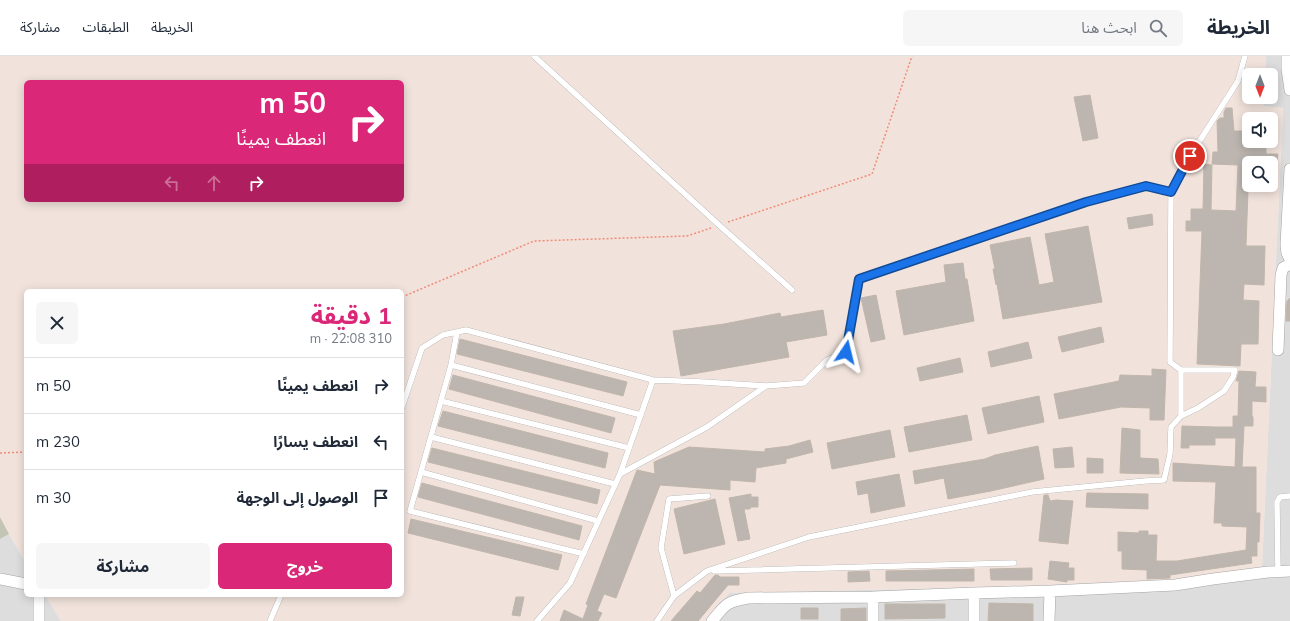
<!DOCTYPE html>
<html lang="ar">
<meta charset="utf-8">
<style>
:root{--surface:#fff;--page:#f6f6f7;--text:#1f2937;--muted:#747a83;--line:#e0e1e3;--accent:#db2777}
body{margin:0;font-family:Mulish,"Noto Sans Arabic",sans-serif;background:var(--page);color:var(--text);direction:rtl;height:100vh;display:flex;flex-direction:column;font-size:15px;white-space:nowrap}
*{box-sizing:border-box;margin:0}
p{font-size:13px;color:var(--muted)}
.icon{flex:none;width:22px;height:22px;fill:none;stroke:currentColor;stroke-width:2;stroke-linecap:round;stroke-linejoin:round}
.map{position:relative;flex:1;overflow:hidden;direction:ltr}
.drawer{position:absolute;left:24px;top:233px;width:380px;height:308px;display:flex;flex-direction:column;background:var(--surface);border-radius:6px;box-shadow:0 2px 10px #0003;direction:rtl}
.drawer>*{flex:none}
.top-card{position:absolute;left:24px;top:24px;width:380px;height:122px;border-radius:6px;box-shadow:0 2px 10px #0003;direction:rtl;background:#db2777;color:#fff;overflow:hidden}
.needle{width:26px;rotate:180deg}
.buttons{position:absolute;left:1242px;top:12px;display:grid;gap:8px}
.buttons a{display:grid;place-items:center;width:36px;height:36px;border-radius:6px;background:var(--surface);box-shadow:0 2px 10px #0003;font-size:20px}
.pin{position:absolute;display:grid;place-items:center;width:34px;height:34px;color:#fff;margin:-17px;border:2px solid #fff;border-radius:50%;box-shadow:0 1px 4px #0007}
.me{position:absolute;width:44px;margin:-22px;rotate:10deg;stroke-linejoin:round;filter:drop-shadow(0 0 3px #0008)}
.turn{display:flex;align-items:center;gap:14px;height:84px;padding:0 12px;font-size:18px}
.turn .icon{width:52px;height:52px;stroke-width:2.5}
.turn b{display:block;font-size:28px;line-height:34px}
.lanes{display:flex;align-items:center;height:38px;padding:0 12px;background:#0003;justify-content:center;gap:20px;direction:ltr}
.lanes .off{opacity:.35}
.round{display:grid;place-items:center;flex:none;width:42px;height:42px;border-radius:6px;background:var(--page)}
.overview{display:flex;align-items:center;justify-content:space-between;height:68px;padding:0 12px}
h1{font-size:24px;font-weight:700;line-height:30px;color:var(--accent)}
.primary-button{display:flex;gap:8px;margin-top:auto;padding:8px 12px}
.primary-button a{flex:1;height:46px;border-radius:6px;background:var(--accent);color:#fff;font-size:16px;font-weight:700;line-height:46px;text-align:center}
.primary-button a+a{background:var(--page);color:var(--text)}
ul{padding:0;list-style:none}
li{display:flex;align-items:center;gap:12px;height:56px;padding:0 12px;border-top:1px solid var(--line)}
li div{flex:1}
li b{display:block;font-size:15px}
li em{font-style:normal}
header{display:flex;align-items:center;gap:24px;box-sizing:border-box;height:56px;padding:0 20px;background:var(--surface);border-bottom:1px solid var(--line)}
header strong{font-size:19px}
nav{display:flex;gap:22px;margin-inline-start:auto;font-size:14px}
.search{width:280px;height:36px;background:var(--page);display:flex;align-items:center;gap:10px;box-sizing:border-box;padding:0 14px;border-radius:6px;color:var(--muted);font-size:15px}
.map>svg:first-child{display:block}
.residential{fill:#dedddd}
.military{fill:#f1e3dc;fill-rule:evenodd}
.construction{fill:#c3c4b3}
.building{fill:#bdb6b0;stroke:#c1b6aa}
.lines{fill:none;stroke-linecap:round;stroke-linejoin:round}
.service-casing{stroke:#a4a4a4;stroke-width:6}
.minor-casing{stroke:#a4a4a4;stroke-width:12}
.path{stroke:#f18c77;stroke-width:1.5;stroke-dasharray:2 2;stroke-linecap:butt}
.service{stroke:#fff;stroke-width:5.5}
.minor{stroke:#fff;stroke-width:11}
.route-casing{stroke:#114b97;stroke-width:10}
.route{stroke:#1a73e8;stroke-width:7}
</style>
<header>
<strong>الخريطة</strong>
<div class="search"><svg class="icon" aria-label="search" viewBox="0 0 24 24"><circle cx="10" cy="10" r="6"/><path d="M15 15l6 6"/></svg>ابحث هنا</div>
<nav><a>الخريطة</a><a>الطبقات</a><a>مشاركة</a></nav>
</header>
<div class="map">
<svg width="1290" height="565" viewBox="0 0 1290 565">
<rect width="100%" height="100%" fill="#f0eee7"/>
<path class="residential" d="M1266 0H1290V565H705L729 537 1168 527 1262 511 1283 52 1264 50V41H1271V19H1265Z
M9 478 26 507V539H45L61 565H0V483Z"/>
<path class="military" d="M0 0H1266L1265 19H1249V41H1264V50L1283 52 1262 511 1168 527 729 537 705 565H61L45 539H402V235H26V507L0 461ZM26 26H402V144H26ZM1249 63H1271V85H1249ZM1249 107H1271V129H1249Z"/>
<path class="construction" d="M0 461 9 478 0 483Z"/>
<path class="building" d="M1090 39 1098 82 1083 85 1074 41Z
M1226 52H1232L1234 75H1248V85H1266V98H1278L1277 107H1249L1246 190H1265L1264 229 1244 228 1243 244 1259 245 1258 288H1241L1240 310 1197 308 1202 175H1186V165H1191V153H1203L1204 108 1212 109 1211 154 1236 155 1238 109 1212 108 1213 96H1218L1217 65 1220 62H1224V56Z
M1152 158 1153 169 1129 173 1127 162Z
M1088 170 1102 246 1003 263 997 228 996 229 993 213H995L990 189 1030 181 1039 229 1054 226 1045 178Z
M963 207 965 223H967L974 265 904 279 896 235 946 226 944 209Z
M876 239 885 283 871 286 861 242Z
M1290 242V265H1286L1287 245Z
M823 254 827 279 786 286 789 301 681 320 673 275 724 268 780 257 781 261Z
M1101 271 1104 286 1062 296 1058 281Z
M460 283 627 326 623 340 457 298Z
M1028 286 1032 302 991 311 988 296Z
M960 302 963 316 920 325 917 312Z
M1152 313 1166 314 1164 364H1150V352L1121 351 1059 363 1054 338 1119 325 1120 319 1152 320Z
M1239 315 1256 316 1255 331H1266V346L1252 345V360L1253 361V370H1244L1242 411H1256V457H1260L1259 486H1257V500H1251L1252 507 1170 519V522L1147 523V514L1122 513V495H1118V476L1139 477V475H1148V479H1157L1156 505H1177L1246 494 1247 471 1222 470V467H1214L1216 426 1173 425V407L1235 411 1236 382H1215V389H1189V392H1181L1182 370 1216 371H1233V360H1238L1239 325H1236Z
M453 319 615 362 611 377 449 333Z
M1039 340 1044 366 988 378 982 352Z
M443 355 608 397 605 412 438 370Z
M967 359 972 384 909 396 904 371Z
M1122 372 1140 374V402L1158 403 1159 418 1120 417Z
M890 374 895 401 832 413 827 387Z
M810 384 813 396 786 403V407L756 412 755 426 730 424V434L660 429 616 542 604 538 597 555 602 557 598 565H560L564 554 583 563 588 549 586 548 637 414 655 418 654 406 689 391 765 396V393L789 390Z
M1038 390 1044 423 991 435 948 443 944 422 915 428 913 415 985 403 995 399Z
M1072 391 1074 411 1055 412 1053 393Z
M432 392 600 434 597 448 428 406Z
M1087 402 1103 403V417H1087Z
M899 418 905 450 871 457 868 437 858 439 856 426Z
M422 427 582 470 579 484 418 441Z
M1087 437 1148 438V453L1086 451Z
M751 438V441H758V451H751L750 453H744L750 483 738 485 729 442Z
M1044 439H1048L1050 445 1056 444 1073 445 1068 488 1039 485Z
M715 443 725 488 684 498 674 453Z
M411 463 562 499 558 514 408 477Z
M1050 505 1069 507 1068 512H1074V524H1067V526L1048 523Z
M1032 512V524H991L990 513Z
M974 513V525H886V515Z
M869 515 870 525 848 526V516Z
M715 519H718L720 521H739V529H728L698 565H671L697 535 700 537Z
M516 541H524L520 560 512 559Z
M989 547 1033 548V565H988Z
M885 548H945V562L885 563Z
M801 552H818V563H801Z
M866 552V565H841V553Z"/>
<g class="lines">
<defs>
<path id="service" d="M534 0 719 169 792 234
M457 276 451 309 641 359
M451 309 410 455 584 498
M1181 314V360
M441 345 629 392
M402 351 422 292 443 279 466 274 653 324 703 326 766 330 804 327 827 304 846 296 859 223 1086 146 1146 130 1171 136
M431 381 615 428
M421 416 598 465
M620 418 653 324
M714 515 1014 507
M1278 516 1277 446 1280 441 1290 440
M674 540 661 492 669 443 708 440
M270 565 281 539
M537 565 570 527 620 418 707 371 766 330
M657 565 674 540 707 515 809 481 1032 436 1145 425 1164 424 1170 398 1171 371 1181 360 1198 352 1224 335 1233 321 1235 314H1181L1170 306 1171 136 1190 100 1238 25 1245 0"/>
<path id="minor" d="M1287 0V13L1290 34
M1290 113 1286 189 1287 197 1290 203
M1278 294 1281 219 1283 212 1290 208
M0 523 26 528
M1050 535 1175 529 1213 523 1268 516 1290 515
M974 537V565
M39 539V565
M712 565C726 548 726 546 748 542L873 541 974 537 1050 535 1049 565
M873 565V541"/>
</defs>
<use href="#service" class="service-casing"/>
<use href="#minor" class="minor-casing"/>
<path class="path" d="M728 166 872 118 912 0
M402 241 534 185 687 180 711 172
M0 397 26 396"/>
<use href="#service" class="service"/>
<use href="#minor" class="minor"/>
</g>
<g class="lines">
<defs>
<path id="route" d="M846 296 859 223 1086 146 1146 130 1171 136 1190 100"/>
</defs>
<use href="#route" class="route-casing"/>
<use href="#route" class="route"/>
</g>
</svg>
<div class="buttons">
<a><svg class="needle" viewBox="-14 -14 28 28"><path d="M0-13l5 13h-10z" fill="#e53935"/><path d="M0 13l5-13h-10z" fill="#747a83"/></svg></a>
<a><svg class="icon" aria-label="sound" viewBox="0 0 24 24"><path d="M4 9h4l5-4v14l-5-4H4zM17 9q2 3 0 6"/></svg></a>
<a><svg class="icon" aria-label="search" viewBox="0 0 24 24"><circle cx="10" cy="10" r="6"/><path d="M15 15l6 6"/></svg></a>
</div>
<div class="pin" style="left:1190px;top:100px;background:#d93025"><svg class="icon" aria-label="arrive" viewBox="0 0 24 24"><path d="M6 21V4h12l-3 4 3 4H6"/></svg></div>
<svg class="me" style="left:846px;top:296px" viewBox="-20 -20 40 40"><path d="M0-17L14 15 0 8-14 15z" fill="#1a73e8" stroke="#fff" stroke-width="4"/></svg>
<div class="top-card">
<div class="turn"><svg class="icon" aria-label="right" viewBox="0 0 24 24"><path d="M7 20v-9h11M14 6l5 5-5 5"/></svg><div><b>50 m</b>انعطف يمينًا</div></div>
<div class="lanes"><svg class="icon off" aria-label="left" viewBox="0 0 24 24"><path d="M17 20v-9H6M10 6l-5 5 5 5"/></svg><svg class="icon off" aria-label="ahead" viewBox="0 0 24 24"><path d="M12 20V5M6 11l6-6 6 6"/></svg><svg class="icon" aria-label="right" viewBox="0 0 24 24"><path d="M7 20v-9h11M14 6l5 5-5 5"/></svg></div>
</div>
<section class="drawer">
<div class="overview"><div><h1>1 دقيقة</h1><p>310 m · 22:08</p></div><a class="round"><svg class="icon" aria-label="close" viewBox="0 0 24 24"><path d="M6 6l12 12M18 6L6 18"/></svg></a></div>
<ul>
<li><svg class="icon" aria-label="right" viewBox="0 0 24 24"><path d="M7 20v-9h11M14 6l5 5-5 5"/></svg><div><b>انعطف يمينًا</b></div><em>50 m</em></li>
<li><svg class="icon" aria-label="left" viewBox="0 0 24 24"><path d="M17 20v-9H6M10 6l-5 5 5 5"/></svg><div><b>انعطف يسارًا</b></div><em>230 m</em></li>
<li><svg class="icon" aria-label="arrive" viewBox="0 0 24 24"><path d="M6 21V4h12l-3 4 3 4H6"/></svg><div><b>الوصول إلى الوجهة</b></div><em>30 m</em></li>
</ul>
<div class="primary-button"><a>خروج</a><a>مشاركة</a></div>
</section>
</div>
